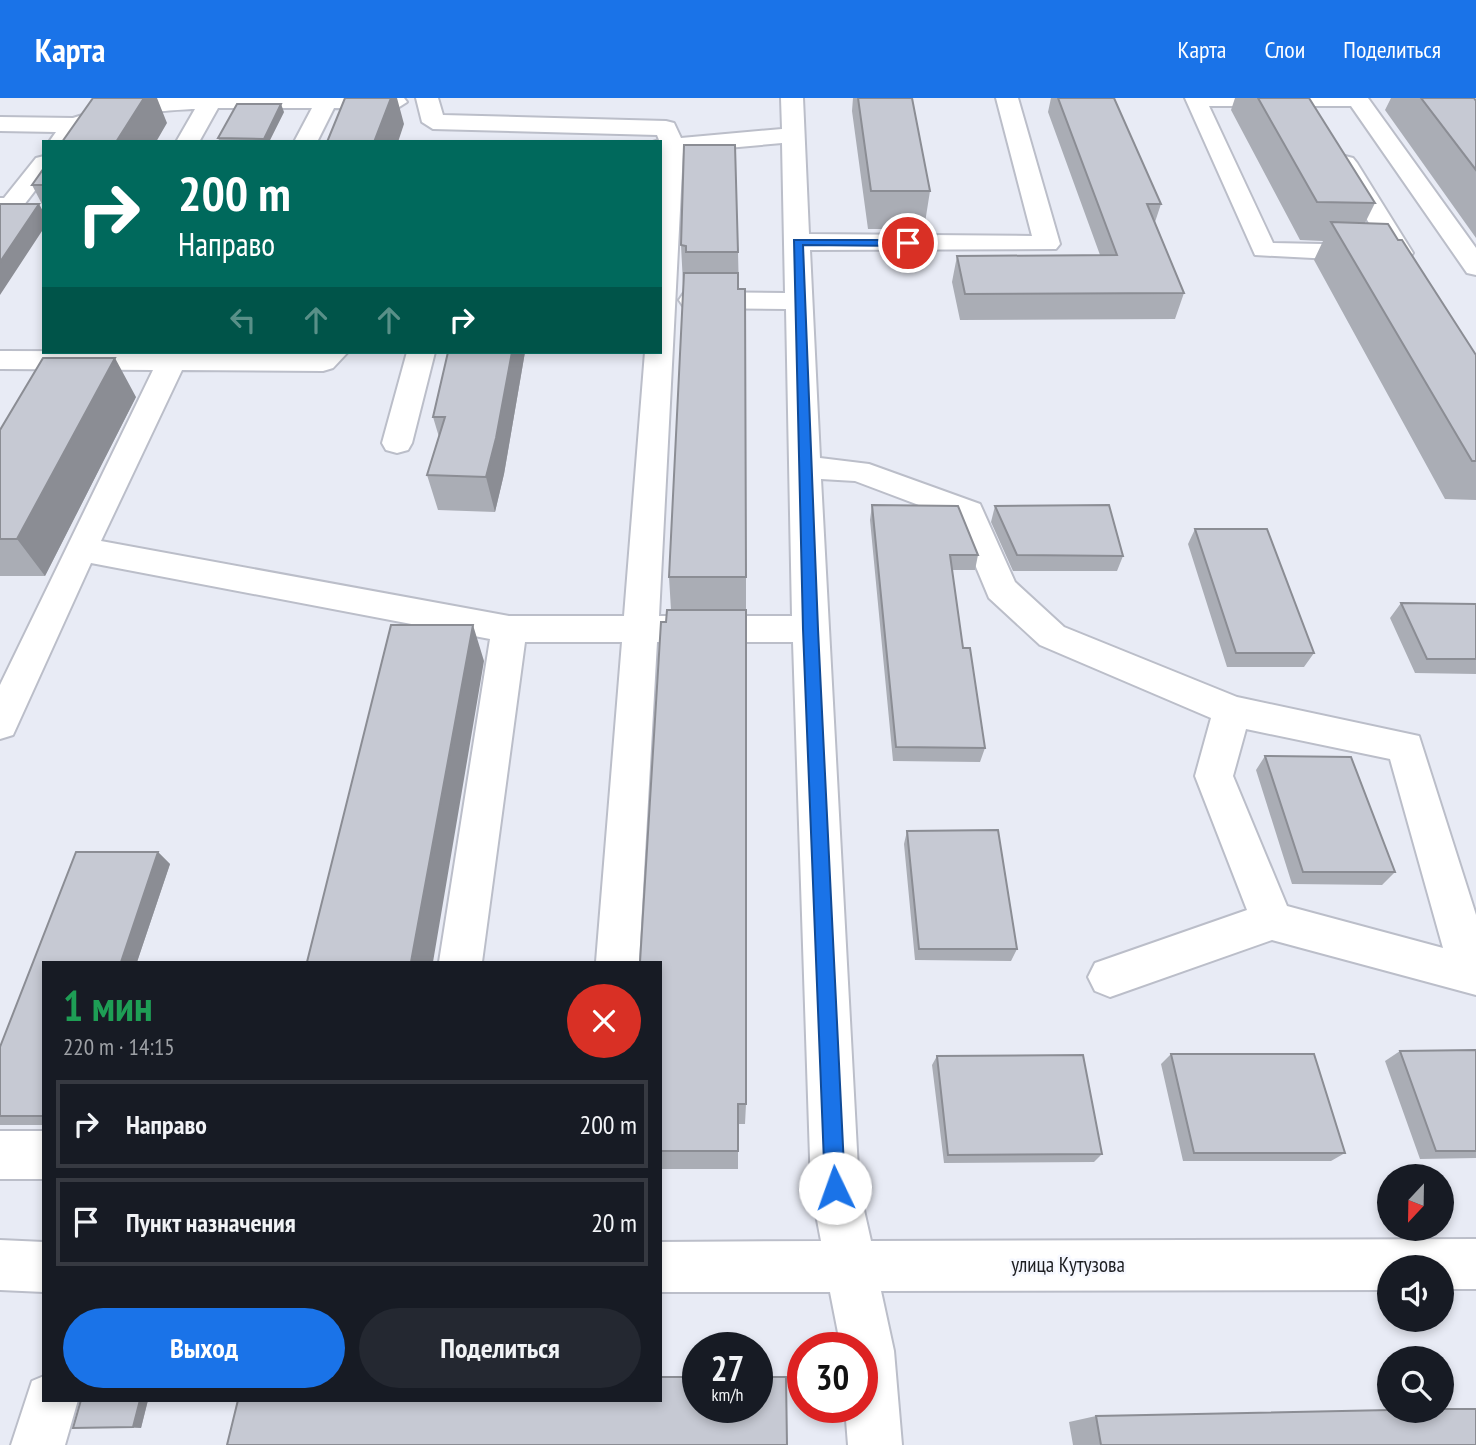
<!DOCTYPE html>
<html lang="ru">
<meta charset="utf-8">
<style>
:root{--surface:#171b24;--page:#242831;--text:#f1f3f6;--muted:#9ea1a6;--line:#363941;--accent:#1a73e8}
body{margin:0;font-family:"PT Sans Narrow",sans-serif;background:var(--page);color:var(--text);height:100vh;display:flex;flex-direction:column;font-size:26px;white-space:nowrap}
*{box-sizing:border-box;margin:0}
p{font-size:23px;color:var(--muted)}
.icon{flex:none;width:38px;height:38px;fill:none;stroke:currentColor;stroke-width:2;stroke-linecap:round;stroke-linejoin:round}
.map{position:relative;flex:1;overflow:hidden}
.sheet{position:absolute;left:42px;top:863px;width:620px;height:441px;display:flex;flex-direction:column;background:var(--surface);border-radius:0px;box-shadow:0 4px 10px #0003}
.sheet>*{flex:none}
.top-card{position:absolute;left:42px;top:42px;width:620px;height:214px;border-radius:0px;box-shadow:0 4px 10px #0003;background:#00695c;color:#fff;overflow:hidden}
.needle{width:46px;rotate:202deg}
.controls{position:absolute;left:1377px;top:1066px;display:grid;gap:14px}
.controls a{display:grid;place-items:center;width:77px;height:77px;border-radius:50%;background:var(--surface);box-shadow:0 4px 10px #0003;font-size:35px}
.speed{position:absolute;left:682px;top:1234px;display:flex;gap:14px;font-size:35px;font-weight:700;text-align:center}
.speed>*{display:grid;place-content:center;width:91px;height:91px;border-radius:50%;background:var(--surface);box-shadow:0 4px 10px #0003;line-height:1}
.speed small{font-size:18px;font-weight:400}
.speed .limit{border:10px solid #d22;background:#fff;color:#111}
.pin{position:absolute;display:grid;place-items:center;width:60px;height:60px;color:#fff;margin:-30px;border:4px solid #fff;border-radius:50%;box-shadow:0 2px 7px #0007}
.me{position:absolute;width:77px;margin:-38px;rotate:357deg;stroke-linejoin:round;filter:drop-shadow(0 0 5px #0008)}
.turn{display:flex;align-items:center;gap:24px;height:147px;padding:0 21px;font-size:32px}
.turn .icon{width:91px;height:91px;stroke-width:2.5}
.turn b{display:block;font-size:49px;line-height:60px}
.lanes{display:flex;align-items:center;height:66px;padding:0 21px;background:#0003;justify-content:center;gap:35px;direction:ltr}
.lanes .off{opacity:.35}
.round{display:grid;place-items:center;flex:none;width:74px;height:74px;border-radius:37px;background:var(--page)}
.headline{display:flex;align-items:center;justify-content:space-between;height:119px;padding:0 21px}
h1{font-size:42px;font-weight:600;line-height:52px;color:#1e9e55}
.cta{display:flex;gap:14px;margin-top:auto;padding:14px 21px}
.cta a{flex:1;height:80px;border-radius:42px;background:var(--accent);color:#fff;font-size:28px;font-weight:600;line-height:80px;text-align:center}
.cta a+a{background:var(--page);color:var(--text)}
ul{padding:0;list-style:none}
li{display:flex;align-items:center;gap:21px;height:88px;margin:0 14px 10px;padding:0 7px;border:4px solid var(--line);border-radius:0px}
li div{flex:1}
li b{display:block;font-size:26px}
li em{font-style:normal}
header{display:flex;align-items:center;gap:42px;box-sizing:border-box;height:98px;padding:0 35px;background:var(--accent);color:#fff}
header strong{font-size:33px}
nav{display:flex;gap:38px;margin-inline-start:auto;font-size:24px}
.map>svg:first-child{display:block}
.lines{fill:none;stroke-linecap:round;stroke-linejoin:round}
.minor-casing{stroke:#bbbec9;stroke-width:4}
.minor{fill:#fff;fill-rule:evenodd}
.wall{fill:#aaadb5}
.shaded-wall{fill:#8b8d94}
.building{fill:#c6c9d3;stroke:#8b8d94;stroke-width:2}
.route{fill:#1a73e8;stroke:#114b97;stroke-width:2}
.labels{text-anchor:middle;stroke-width:5;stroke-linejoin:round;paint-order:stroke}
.near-street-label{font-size:21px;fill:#1d1e21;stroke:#f6f8ff}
</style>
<header>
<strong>Карта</strong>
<nav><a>Карта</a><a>Слои</a><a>Поделиться</a></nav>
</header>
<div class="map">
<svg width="1476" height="1347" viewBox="0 0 1476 1347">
<rect width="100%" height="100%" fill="#e8ebf5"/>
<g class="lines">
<defs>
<path id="minor" d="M137 0H404L407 4 396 11 334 10 317 44H294L312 10H218L199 44H176L195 11C163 12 92 18 72 44H49L56 34 0 33V19L73 20Z
M416 0H438L443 17 666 23 674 25 681 40 782 31 781 0H803L809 136 1032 138 996 0H1018L1060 146 1056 151 810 152 820 360 869 366 980 406 1015 484 1064 529 1237 599 1419 638 1476 817V897L1272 842 1110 899 1095 893 1088 879 1095 865 1247 812 1195 678 1211 620 1040 547 989 500 956 421 855 383 821 381 859 1090 871 1143 1476 1141V1191H1442V1169H1390V1192L881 1193 894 1253 902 1347H848L845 1309H863V1250H841L830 1194H660V1144L821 1143 811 1090 793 544H657L639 864H596L622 544H525L482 864H439L490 541 91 465 13 637 0 641V587L153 272 0 271V253L348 254 333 270 323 273 182 272 101 443 509 518H624L645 254H660V44H653L659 42 657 37 433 31 422 24ZM782 45 785 195 693 194 683 196 679 202 683 208 693 210 786 211 792 518H659L683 54ZM1246 631 1390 661 1443 850 1287 808 1233 678Z
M1185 0H1368L1476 150V177L1467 175 1351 8H1305L1296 3 1286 8H1209L1273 145 1370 147 1379 149 1383 155 1379 161 1370 163 1255 157Z
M44 58V81L20 112 0 114V100H4L36 60Z
M1345 58 1353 60 1357 65 1413 155 1409 161H1391L1387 155 1333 65 1337 60Z
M407 254H435L412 345 408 352 397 355 386 352 382 345Z
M0 1033H44V1081H0Z
M0 1142 44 1144V1194L0 1192Z
M44 1278V1302H78L65 1347H11L32 1283Z"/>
</defs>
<use href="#minor" class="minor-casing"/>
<use href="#minor" class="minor"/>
</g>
<path class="wall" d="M853 0H912L930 93 924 131H868L852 13Z
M1051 0H1114L1161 106 1155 124 1184 195 1175 221 960 222 952 184 957 158 1100 157 1048 14Z
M1235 0H1309L1375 105 1365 125 1398 142 1476 257V402L1445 401 1314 162 1323 143 1300 142 1231 12Z
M1391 0H1474L1476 3V140L1385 12Z
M284 14 269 44H220L218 40Z
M44 70V110L32 87Z
M681 147 738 154 746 479V1006L745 1026H738V1071H660V864L666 524 671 512 669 479 684 186H683Z
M448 254H525L504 376 495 414 438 412 427 377 439 339 433 319Z
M136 299 45 478H0V332Z
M872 407 978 457 975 472H952L963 550 985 650 980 664 893 663 870 422Z
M995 408 1123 458 1117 473H1013L991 424Z
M1195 431 1314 555 1304 569H1227L1188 446Z
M1401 505 1476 506V576L1415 575 1390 520Z
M1265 658 1395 774 1382 787 1292 786 1256 672Z
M907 733 1017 851 1011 863 915 862 904 746Z
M76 754H158L170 766 137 864H44V1027H0V949Z
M1476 952V1060L1420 1061 1385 963 1400 953Z
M1171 956 1345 1055 1331 1063H1183L1161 966Z
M937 958 1102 1056 1094 1064 944 1065 932 967Z
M81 1302H148L141 1330H73Z
M1096 1318 1476 1347H1073L1069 1324Z"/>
<path class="shaded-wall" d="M144 0H157L167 25 156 44H116Z
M391 0H397L404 26 398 44H374Z
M281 6 284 14 269 44H265L264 41Z
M39 106 44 115V130L0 197V164Z
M512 254H525L504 376 495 414 486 379Z
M115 260 136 299 45 478 17 441Z
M473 527 484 563 433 864H411Z
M158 754 170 766 137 864H121Z
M140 1302H148L141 1330 133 1329Z"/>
<path class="building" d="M93 0H144L116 44H62Z
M345 0H391L374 44H327Z
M858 0H912L930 93H871Z
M1058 0H1114L1161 106H1147L1184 195 965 196 957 158 1117 157Z
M1258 0H1309L1375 105 1317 104Z
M1421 0H1474L1476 3V72Z
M237 6H281L264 41 218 40Z
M684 47H735L738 154H686V148L681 147Z
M44 70V87H32Z
M0 106H39L0 164Z
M1331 124 1388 126 1398 142H1402L1476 257V363H1472Z
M684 175H738V191H745L746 479H669Z
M448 254H512L496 340 486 379 427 377 445 319H433Z
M43 260H115L17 441H0V332Z
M872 407 958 408 978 457H950L963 550H970L985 650 896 649Z
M1109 407 1123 458 1017 457 995 408Z
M1195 431H1267L1314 555H1236Z
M1401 505 1476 506V561H1427Z
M667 512H746V1006H738V1053H660V864H640L661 524H666Z
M391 527H473L411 864H307Z
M1265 658 1351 659 1395 774H1303Z
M998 732 1017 851H919L907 733Z
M76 754H158L121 864H44V1018H0V949Z
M1476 952V1053H1436L1400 953Z
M1171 956H1314L1345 1055H1194Z
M1083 957 1102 1056 948 1057 937 958Z
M660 1279H698V1309H758V1279H786L787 1347H227L238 1302H660Z
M81 1302H140L133 1329 73 1330Z
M1442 1311H1476V1347H1101L1096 1318 1390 1312H1442Z"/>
<path class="route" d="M794 142H908L914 145 908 148 803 147 818 531 845 1090 843 1097 835 1100 828 1097 825 1090 803 531Z"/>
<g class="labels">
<g class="near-street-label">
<text x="1068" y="1174">улица Кутузова</text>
</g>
</g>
</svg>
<div class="controls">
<a><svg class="needle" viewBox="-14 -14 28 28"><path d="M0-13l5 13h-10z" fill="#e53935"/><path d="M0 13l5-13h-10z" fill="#9ea1a6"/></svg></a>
<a><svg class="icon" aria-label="sound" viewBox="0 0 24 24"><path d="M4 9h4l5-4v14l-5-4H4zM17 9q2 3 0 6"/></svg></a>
<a><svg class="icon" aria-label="search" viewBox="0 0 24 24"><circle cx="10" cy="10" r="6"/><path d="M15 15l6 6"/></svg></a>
</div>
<div class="speed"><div>27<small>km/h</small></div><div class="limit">30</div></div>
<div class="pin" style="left:908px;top:145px;background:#d93025"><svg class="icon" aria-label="arrive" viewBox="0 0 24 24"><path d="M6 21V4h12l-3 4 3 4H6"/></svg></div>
<svg class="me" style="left:835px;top:1090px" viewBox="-20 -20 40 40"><circle r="19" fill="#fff"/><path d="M0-13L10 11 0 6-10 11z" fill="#1a73e8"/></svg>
<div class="top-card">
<div class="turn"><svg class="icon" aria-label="right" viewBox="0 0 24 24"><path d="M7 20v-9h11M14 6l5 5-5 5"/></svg><div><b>200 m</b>Направо</div></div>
<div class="lanes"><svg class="icon off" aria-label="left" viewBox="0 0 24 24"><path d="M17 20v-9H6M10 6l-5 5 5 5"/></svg><svg class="icon off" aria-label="ahead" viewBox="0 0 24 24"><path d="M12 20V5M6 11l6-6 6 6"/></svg><svg class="icon off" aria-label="ahead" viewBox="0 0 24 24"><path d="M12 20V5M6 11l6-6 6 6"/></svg><svg class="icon" aria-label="right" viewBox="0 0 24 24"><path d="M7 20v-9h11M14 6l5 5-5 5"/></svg></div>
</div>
<section class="sheet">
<div class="headline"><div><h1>1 мин</h1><p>220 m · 14:15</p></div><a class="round" style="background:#d93025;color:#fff"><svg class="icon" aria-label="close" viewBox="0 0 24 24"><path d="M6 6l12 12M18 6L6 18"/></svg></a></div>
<ul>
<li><svg class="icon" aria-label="right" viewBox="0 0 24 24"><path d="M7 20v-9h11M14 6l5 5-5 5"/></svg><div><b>Направо</b></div><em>200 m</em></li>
<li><svg class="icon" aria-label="arrive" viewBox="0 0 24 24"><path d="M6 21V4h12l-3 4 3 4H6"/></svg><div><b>Пункт назначения</b></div><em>20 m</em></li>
</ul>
<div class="cta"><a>Выход</a><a>Поделиться</a></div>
</section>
</div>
